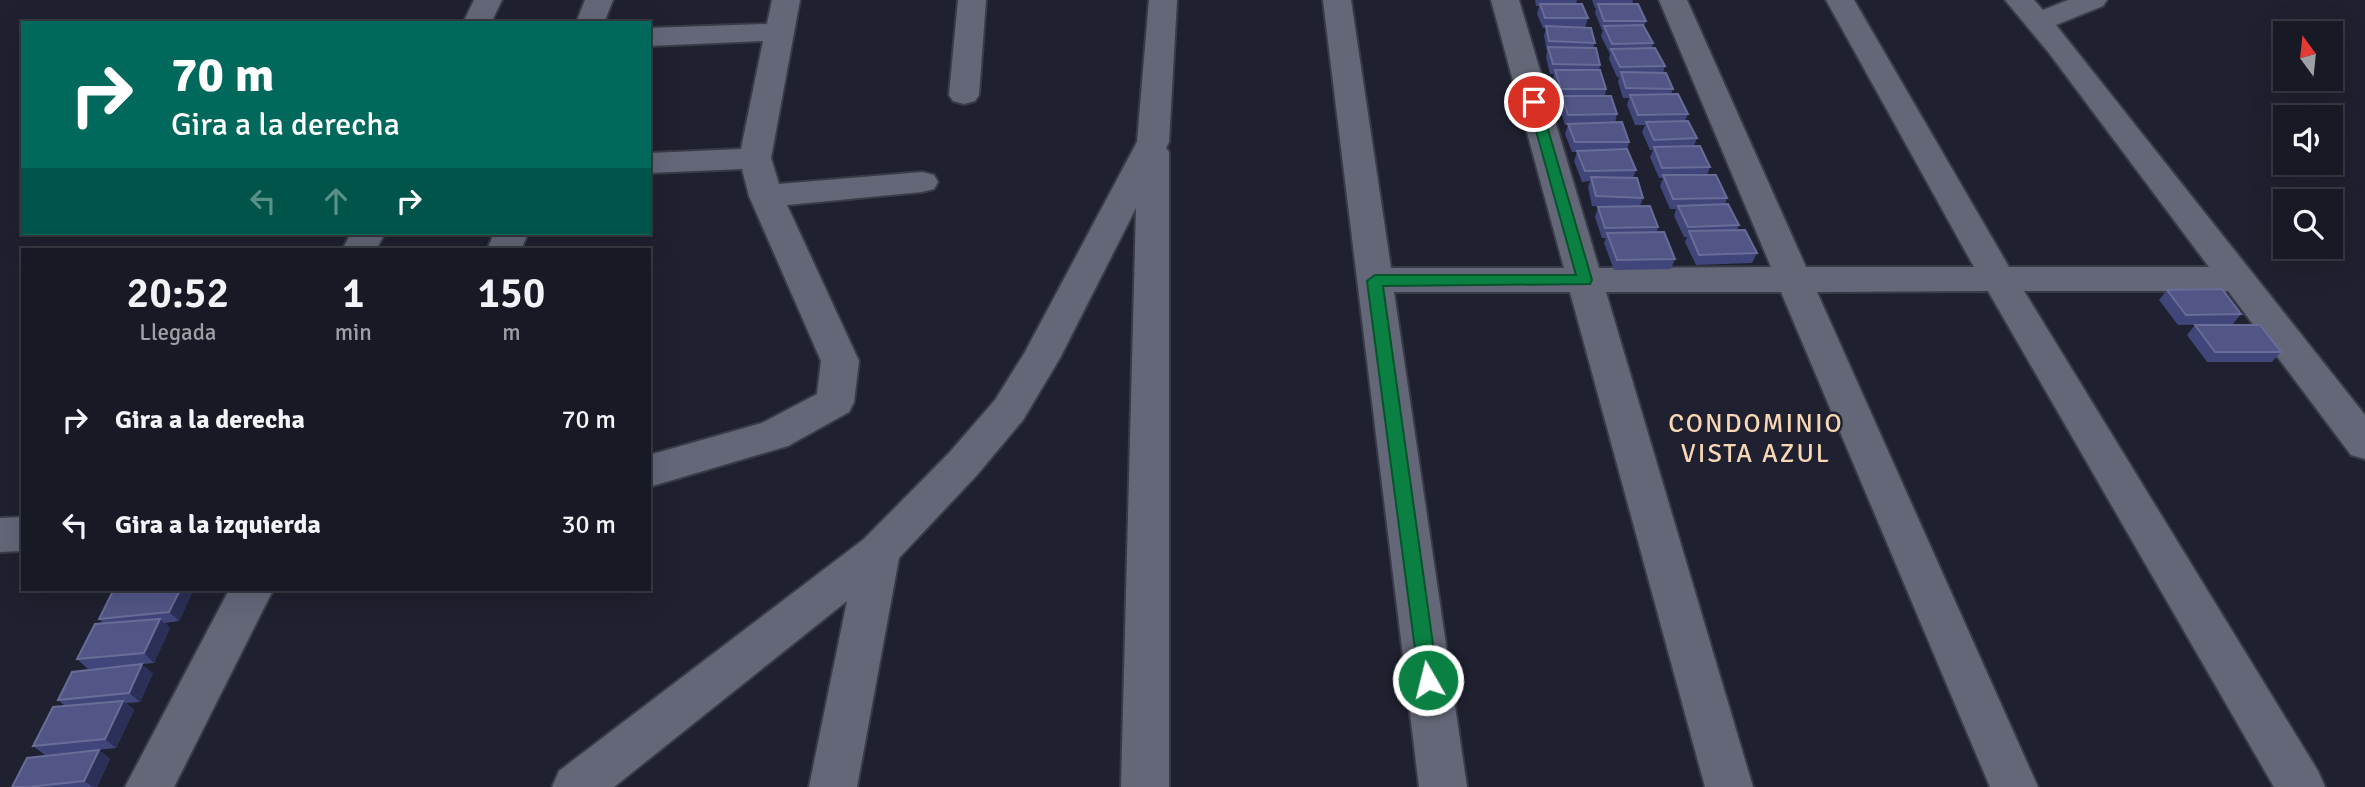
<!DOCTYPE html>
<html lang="es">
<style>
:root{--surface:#171924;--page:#20222c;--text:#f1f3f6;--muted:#9ea0a6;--line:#363841}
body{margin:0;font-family:Signika,sans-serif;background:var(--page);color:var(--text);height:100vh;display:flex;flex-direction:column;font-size:26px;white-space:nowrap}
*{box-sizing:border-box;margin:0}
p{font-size:23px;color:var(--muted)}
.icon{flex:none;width:38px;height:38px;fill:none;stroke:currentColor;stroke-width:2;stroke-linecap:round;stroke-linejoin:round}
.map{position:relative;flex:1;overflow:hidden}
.details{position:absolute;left:21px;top:248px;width:630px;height:343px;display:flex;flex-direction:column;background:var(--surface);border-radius:0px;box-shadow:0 7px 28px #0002,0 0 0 2px var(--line)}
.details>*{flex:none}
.hud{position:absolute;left:21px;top:21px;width:630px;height:214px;border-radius:0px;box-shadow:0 7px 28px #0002,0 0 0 2px var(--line);background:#00695c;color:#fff;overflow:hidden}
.needle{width:46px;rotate:345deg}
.tools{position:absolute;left:2273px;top:21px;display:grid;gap:14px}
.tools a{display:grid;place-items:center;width:70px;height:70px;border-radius:0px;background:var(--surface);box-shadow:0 7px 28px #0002,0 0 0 2px var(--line);font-size:35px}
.pin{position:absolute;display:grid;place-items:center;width:60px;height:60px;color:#fff;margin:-30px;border:4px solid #fff;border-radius:50%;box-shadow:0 2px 7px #0007}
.me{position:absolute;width:77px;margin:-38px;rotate:352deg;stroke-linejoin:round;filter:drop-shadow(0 0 5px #0008)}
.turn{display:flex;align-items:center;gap:24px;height:147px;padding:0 35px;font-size:32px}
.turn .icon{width:91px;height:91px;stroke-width:2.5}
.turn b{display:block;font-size:49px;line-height:60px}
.lanes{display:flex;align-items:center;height:66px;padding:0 35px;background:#0003;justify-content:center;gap:35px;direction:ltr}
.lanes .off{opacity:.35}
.eta{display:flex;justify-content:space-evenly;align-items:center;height:119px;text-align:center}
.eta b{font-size:42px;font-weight:600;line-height:49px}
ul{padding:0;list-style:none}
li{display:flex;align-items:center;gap:21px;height:105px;padding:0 35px}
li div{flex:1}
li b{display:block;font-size:26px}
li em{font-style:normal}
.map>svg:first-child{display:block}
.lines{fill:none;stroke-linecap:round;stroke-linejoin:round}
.street-casing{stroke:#393b46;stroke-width:4}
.street{fill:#646778;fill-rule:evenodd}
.wall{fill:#40457a}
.shaded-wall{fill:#2c2f57}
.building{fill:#515686;stroke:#686c96;stroke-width:2}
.route{fill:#0b8043;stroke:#07532c;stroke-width:2}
.labels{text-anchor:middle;stroke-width:5;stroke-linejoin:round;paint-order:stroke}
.neighbourhood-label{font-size:26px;letter-spacing:2px;fill:#f9d7b4;stroke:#1f2130}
</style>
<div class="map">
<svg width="2365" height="787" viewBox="0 0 2365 787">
<rect width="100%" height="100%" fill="#1f2130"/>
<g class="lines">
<defs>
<path id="street" d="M474 0H502L491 23H463Z
M585 0H613L604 23H576Z
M772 0H800L771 158 779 184 922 172 934 175 938 182 934 189 922 192 787 205 859 361 854 402 849 412 788 446 649 487V455L762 423 817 394 821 361 749 196 742 169 649 173V153L741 149 763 41 649 46V28L767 24Z
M958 0H986L979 95 975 101 964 104 953 101 949 95Z
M1149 0H1177L1169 142 1166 148 1169 152V787H1121L1136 208 1060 358 1023 420 977 475 899 558 857 787H809L847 601 614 787H552L559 771 864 539 949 453 995 400 1025 352 1137 142Z
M1323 0H1351L1391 268H1564L1491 0H1519L1599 268 1771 267 1659 0H1687L1806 267H1974L1826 0H1854L2009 267H2209L2049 53 2005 0H2034L2043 10 2068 0H2107L2103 6 2056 25 2365 415V459L2351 455 2228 291H2024L2318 771 2325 787H2274L1988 291 1817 292 2038 787H1990L1781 292H1606L1753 787H1705L1570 292H1394L1467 787H1419Z
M351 233H385L376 250H342Z
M494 233H528L521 250H487Z
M23 517V551L0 552V518Z
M229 590H273L174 787H125Z"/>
</defs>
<use href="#street" class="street-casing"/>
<use href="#street" class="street"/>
</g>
<path class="wall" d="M1535 0H1577L1576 4 1588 18 1585 28 1595 43 1593 48 1600 65 1599 70 1606 89 1605 96 1617 114 1615 123 1629 142 1627 150 1636 170 1633 178 1643 198 1640 206 1658 227 1657 232 1675 259 1671 269 1614 270 1604 243 1606 238H1602L1595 217 1598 207H1603L1592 206 1588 187 1590 181 1582 182 1574 161 1577 152H1572L1565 134 1568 125H1565L1559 106 1561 99H1558L1553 80 1554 74H1550L1546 57 1547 51 1544 36 1546 28H1543L1537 14 1539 6H1536Z
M1592 0H1633L1632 4 1646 21 1644 26 1653 43 1652 48 1665 66 1663 73 1673 89 1671 94 1688 114 1685 121 1697 138 1694 146 1710 167 1707 175 1727 198 1725 204 1739 225 1737 230 1757 253 1752 263 1696 265 1685 242 1687 237H1684L1674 216 1676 209H1670L1660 186 1663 178H1659L1650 157 1653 150H1650L1642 132 1645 125H1635L1627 105 1629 98H1623L1618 82 1619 77H1617L1609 59 1610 54 1601 36 1603 30H1602L1595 13 1596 8H1595Z
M2167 290 2241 314 2233 324 2178 325 2159 300Z
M2195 325 2281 352 2272 362H2207L2187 335Z
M122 590H188L192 593 179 621 165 623 170 628 154 663 88 669 77 659 104 624 99 619Z
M153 673 140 702 126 703 134 710 116 748 45 755 33 746 65 706 58 700Z
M99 750 110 759 97 787H12Z"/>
<path class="shaded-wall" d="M180 590H188L192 593 179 621 169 612Z
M160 619 170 628 154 663 144 653Z
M142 664 153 673 140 702 129 693Z
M123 701 134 710 116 748 105 739Z
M99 750 110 759 97 787H93L84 781Z"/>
<path class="building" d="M1540 4H1582L1588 18H1545Z
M1598 4H1638L1646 21H1604Z
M1643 25 1653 43 1612 44 1604 26Z
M1546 26 1591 28 1595 43 1549 41Z
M1548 47 1596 48 1600 65 1553 64Z
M1655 48 1665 66 1620 67 1611 49Z
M1555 70H1600L1606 89H1561Z
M1621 72 1666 73 1673 89 1626 88Z
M1678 94 1688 114 1638 115 1630 95Z
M1562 96H1611L1617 114 1568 115Z
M1688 121 1697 138 1654 140 1646 122Z
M1622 122 1629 142H1575L1568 124Z
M1700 146 1710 167 1662 168 1654 147Z
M1627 149 1636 170 1585 171 1577 151Z
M1663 175H1716L1727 198 1673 199Z
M1591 177 1637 178 1643 198 1596 196Z
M1728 204 1739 225 1688 227 1678 206Z
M1650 206 1658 227 1605 228 1598 207Z
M1745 230 1757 253 1699 255 1689 231Z
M1664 232 1675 259 1617 260 1607 233Z
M2222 289 2241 314 2186 315 2167 290Z
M2195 325H2260L2281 352H2215Z
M122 590H180L169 612 99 619 113 591Z
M160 619 144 653 77 659 95 624Z
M142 664 129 693 58 700 72 672Z
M123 701 105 739 33 746 53 707Z
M99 750 84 781 28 787H12L27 758Z"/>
<path class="route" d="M1534 98 1540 102 1592 280 1590 284 1383 286 1438 680 1435 686 1428 689 1422 686 1419 680 1367 281 1375 275H1576L1528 102Z"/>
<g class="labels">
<g class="neighbourhood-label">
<text x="1756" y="432">CONDOMINIO<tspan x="1756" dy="30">VISTA AZUL</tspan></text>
</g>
</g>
</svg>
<div class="tools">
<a><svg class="needle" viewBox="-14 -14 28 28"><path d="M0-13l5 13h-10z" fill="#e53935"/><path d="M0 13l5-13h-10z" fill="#9ea0a6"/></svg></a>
<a><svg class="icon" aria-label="sound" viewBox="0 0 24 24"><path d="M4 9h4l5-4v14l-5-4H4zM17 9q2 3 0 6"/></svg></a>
<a><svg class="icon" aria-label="search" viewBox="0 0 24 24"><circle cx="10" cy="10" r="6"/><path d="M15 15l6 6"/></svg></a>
</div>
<div class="pin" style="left:1534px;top:102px;background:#d93025"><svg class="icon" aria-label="arrive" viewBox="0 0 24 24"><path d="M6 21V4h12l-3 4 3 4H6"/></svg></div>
<svg class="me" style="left:1428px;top:680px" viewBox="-20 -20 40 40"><circle r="17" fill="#0b8043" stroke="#fff" stroke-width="3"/><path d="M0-11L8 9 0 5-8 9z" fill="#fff"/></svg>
<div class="hud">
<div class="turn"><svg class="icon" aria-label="right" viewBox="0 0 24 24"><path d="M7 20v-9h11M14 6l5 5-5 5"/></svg><div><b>70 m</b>Gira a la derecha</div></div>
<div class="lanes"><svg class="icon off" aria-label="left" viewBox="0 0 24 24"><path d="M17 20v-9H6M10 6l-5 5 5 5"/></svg><svg class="icon off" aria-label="ahead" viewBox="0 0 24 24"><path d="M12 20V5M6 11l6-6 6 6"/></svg><svg class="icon" aria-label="right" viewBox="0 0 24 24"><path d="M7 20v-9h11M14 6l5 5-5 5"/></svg></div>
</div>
<section class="details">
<div class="eta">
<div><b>20:52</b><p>Llegada</p></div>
<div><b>1</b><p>min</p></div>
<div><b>150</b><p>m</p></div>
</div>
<ul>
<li><svg class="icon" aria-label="right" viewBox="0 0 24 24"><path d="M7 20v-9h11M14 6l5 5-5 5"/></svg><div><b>Gira a la derecha</b></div><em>70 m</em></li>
<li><svg class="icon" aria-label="left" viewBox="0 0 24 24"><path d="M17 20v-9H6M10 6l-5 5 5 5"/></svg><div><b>Gira a la izquierda</b></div><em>30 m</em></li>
</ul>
</section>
</div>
